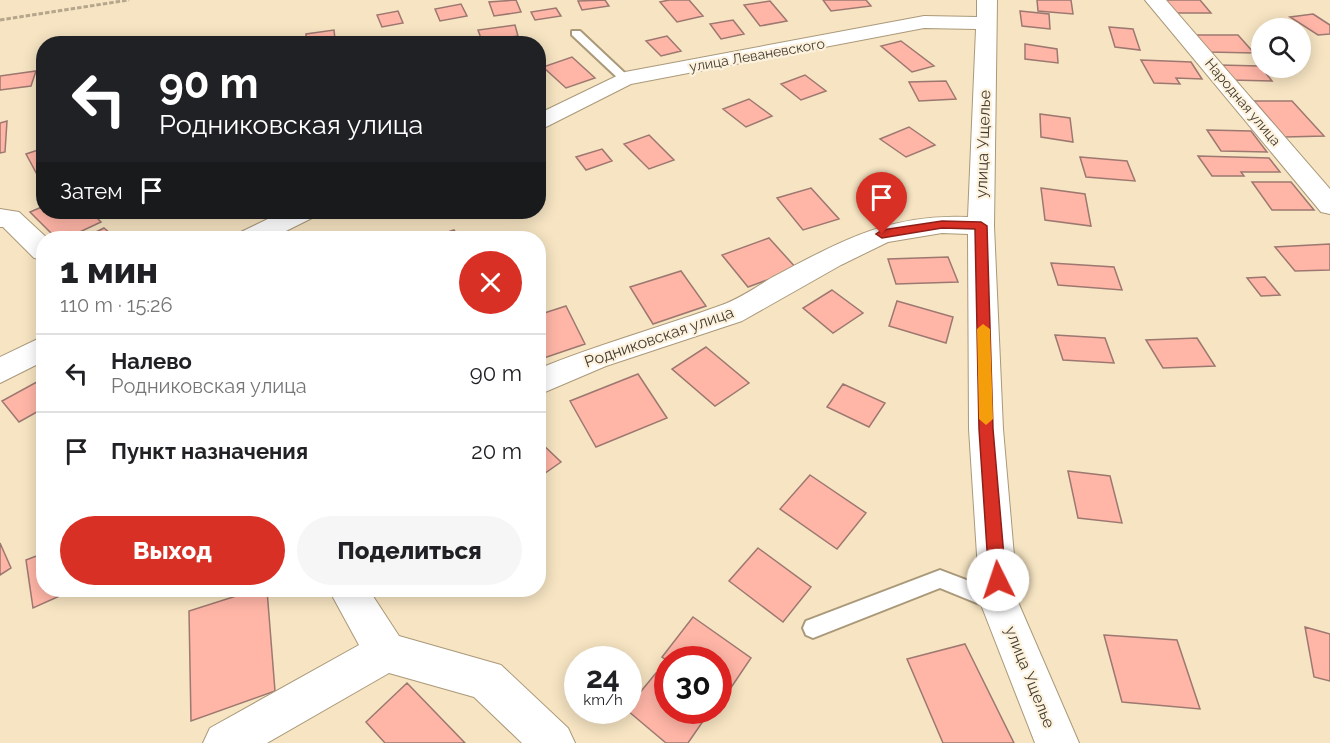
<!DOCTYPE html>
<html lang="ru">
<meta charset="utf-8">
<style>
:root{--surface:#fff;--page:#f6f6f6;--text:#202124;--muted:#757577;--line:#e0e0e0;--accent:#d93025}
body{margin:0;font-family:Raleway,sans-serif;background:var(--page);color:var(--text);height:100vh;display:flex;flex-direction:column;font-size:22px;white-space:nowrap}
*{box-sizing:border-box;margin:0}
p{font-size:20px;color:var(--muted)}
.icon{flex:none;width:33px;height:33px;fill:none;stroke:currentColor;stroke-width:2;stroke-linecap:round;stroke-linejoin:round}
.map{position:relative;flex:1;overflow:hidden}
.drawer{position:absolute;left:36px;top:231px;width:510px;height:366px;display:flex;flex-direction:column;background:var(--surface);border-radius:24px;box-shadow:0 3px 15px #0003}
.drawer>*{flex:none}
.top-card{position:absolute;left:36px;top:36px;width:510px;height:183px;border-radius:24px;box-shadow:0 3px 15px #0003;background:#202124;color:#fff;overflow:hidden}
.tools{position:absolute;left:1251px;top:18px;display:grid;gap:12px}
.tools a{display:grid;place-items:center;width:60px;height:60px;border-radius:50%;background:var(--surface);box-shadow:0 3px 15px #0003;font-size:30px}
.speed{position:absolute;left:564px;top:646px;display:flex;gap:12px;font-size:30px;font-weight:700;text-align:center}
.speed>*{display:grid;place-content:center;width:78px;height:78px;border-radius:50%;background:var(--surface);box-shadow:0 3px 15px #0003;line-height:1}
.speed small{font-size:15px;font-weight:400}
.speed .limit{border:9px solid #d22;background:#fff;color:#111}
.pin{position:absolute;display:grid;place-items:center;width:51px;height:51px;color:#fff;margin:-62px -26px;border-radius:50% 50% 50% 0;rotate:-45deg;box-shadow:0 0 6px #0007}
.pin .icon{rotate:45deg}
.me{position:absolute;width:66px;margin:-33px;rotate:356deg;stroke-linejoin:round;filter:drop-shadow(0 0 4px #0008)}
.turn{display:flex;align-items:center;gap:21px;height:126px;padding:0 24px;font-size:27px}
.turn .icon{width:78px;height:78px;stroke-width:2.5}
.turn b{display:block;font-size:42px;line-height:51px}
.then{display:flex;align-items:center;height:57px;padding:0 24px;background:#0003;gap:12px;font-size:22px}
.round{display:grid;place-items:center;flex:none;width:63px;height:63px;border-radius:32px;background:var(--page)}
.overview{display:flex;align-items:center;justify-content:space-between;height:102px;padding:0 24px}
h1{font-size:36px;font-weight:800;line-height:45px}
.primary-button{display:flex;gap:12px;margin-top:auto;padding:12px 24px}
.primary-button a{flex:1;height:69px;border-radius:36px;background:var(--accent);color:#fff;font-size:24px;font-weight:800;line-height:69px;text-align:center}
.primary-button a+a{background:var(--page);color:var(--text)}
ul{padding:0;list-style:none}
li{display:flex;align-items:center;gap:18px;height:78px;padding:0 24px;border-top:2px solid var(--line)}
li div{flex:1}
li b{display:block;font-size:22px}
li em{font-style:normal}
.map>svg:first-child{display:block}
</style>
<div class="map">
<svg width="1330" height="743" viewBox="0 0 1330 743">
<rect width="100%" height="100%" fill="#f6e4c2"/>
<path fill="#ffb6a7" stroke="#9d7870" stroke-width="1.5" d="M516,0L521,12L494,16L489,2Z
M605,0L609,6L582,10L578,1Z
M669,0H689L703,16L677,22L660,2Z
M823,0H866L871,6L831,11Z
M1037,0H1071L1073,14L1038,11Z
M1163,0H1200L1211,13H1173Z
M770,1L787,21L760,26L744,5Z
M461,4L467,16L440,21L435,9Z
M556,8L561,16L535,20L531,12Z
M398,11L403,23L382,27L377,15Z
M1020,11L1049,14L1050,29L1022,26Z
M1313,14L1330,25V34L1318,35L1290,17Z
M733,20L744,34L721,39L710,24Z
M515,25L518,36L482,41L478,30Z
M1109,27L1133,29L1140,50L1115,47Z
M334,30L335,39L306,43V34Z
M1194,35H1238L1254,53L1208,52Z
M667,36L681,51L661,56L646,41Z
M901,41L934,66L912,72L881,46Z
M1025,44L1057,49L1058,63L1025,59Z
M572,57L595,78L566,88L543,67Z
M1141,60L1191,62L1202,79L1176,78L1180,84L1154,83Z
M1219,65L1260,66L1272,81L1230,80Z
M36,71L31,86L0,90V76Z
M805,75L826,91L801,100L781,84Z
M946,81L956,99L919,101L909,82Z
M749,99L772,116L746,127L723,109Z
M1254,101H1292L1324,136L1285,137Z
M1040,114L1070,118L1073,142L1041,137Z
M7,121L5,152L0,153V123Z
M909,127L935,145L906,157L880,139Z
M1207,130L1251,131L1267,152L1221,151Z
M649,135L674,160L649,169L624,144Z
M44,148V178L40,180L26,154Z
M602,149L612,161L586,170L576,157Z
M1198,156L1269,158L1280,172H1241L1244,176H1212Z
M1080,157L1127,161L1135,181L1086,177Z
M1252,182H1291L1314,210H1272Z
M811,188L839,219L803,230L777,198Z
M1041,188L1085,194L1091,226L1045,220Z
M44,206V212H91L101,222L67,238H56L30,212Z
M104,228L116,238H84Z
M454,230L459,238H430Z
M769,238L797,269L748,287L722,255Z
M1330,244V270L1295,271L1275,247Z
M948,257L958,282L896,284L888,259Z
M1051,263L1114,267L1122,290L1058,285Z
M681,271L706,306L653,324L630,287Z
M1265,277L1280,295L1261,296L1247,278Z
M832,290L863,313L833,333L803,308Z
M897,301L953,317L946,343L889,326Z
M566,306L585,344L541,359L538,315Z
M1055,335L1105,338L1114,363L1063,360Z
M1197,338L1215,366L1163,368L1146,340Z
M706,347L749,383L715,406L672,369Z
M638,374L667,418L596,447L570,401Z
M44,378V408L19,422L2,401Z
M843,384L885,403L869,427L827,407Z
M538,440L561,462L538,478Z
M1068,471L1110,476L1122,523L1078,518Z
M810,475L866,513L837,549L780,509Z
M0,543L11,568L0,575Z
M758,548L811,587L783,622L729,581Z
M44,553V590H73L33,608L26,560Z
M255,590H267L275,691L191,721L189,611Z
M693,617L751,658L722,701L718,699V660L668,661L662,657Z
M1305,627L1330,634V681L1314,677Z
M1104,635L1177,640L1200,709L1122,702Z
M965,644L1014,743H943L907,659Z
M656,673L668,682V711H704L708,714L688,743H666L628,711V707Z
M407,683L465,743H385L366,722Z"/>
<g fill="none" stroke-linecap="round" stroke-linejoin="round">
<defs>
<path id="service" d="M572,31H580L629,77V81H621L572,35Z
M940,570L1006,595L1009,602L1006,609L999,612L940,588L813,638L806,635L803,628L806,621Z"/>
<path id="minor" d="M977,0H997L994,226L1003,429L1018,602L1079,743H1035L980,602L969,429L968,234L942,233L888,242L841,265L742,321L606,366L538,395V369C598,344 659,328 719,306C737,300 755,288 771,278C839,242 889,213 968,217L976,29L924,28L631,84L538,131V114L625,72L924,16L977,17Z
M1145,0H1166L1330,189V214L1321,212Z
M0,209L19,212L47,238H44V260L34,258L3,227H0Z
M282,212H316L312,218L272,238H237L241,232Z
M44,336V361L0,383V357Z
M329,590H369L399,636L501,665L568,728L575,743H522L474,697L389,673L267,743H203L210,728L359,645Z"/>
</defs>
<use href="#service" stroke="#aa9979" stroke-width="4"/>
<use href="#minor" stroke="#aa9979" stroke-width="2"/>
<path stroke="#b5a68c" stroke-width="3" stroke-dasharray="4.5 2" stroke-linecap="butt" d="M0,20L129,0"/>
<use href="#service" fill="#fff" fill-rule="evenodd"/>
<use href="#minor" fill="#fff" fill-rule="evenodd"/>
</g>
<path fill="#d93025" stroke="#8d1f18" stroke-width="1.5" d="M942,221L981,222L987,226L993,429L1006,580L1003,586L998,588L992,586L989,580L979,429L975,229L942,228L882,238L876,234L882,230Z"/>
<path fill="#f59e0b" d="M983,324L990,329L993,419L986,425L979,419L977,329Z"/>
<g text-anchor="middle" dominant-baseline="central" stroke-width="4.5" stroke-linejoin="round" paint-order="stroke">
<g font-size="14" fill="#433b2e" stroke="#fdf2de">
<text transform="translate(757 55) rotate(-10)">улица Леваневского</text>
<text transform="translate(1243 102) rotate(50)">Народная улица</text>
</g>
<g font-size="16" fill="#433b2e" stroke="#fdf2de">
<text transform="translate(983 144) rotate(-88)">улица Ущелье</text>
<text transform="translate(659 337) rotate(-19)">Родниковская улица</text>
<text transform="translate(1030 677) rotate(68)">улица Ущелье</text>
</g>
</g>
</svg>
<div class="tools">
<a><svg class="icon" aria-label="search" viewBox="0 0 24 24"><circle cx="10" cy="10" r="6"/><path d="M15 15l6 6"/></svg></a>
</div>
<div class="speed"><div>24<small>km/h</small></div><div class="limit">30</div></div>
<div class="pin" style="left:882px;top:234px;background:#d93025"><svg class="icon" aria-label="arrive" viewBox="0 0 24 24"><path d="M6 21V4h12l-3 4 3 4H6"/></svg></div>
<svg class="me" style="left:998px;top:580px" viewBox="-20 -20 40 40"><circle r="19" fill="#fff"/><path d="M0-13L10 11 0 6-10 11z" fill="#d93025"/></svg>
<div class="top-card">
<div class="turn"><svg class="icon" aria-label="left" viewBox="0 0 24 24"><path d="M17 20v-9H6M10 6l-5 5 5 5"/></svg><div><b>90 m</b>Родниковская улица</div></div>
<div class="then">Затем<svg class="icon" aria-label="arrive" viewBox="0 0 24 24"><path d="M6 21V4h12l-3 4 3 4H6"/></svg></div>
</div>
<section class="drawer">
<div class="overview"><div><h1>1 мин</h1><p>110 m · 15:26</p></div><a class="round" style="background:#d93025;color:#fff"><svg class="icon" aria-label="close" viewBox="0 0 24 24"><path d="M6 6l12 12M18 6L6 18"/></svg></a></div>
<ul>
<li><svg class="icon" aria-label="left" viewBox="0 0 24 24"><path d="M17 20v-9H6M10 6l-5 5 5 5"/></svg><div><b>Налево</b><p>Родниковская улица</p></div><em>90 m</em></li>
<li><svg class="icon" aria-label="arrive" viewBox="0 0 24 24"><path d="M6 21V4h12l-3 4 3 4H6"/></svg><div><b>Пункт назначения</b></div><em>20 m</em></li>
</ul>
<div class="primary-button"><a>Выход</a><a>Поделиться</a></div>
</section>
</div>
